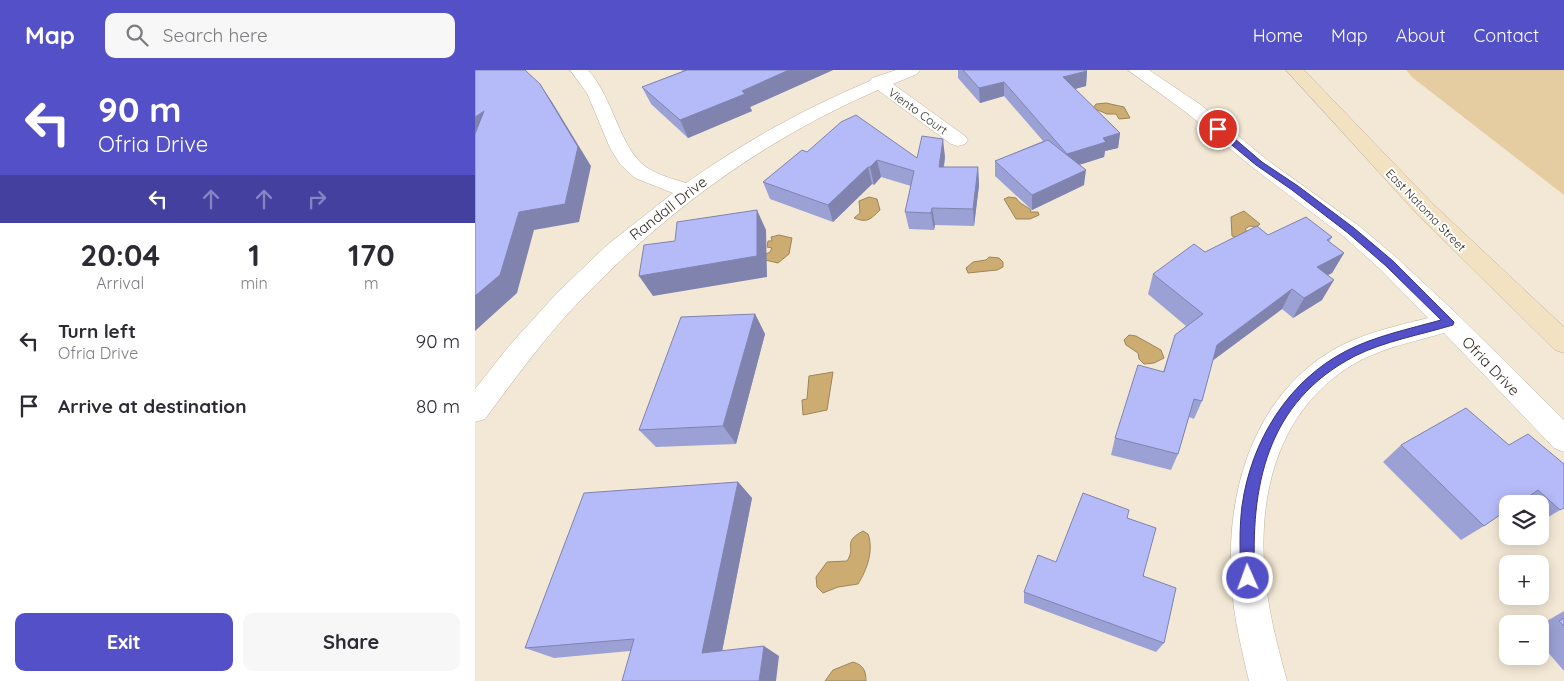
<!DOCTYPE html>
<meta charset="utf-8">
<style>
:root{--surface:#fff;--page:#f7f7f7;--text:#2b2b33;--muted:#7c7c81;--accent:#5450c7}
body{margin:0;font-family:Quicksand,sans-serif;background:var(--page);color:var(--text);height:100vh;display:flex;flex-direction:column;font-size:19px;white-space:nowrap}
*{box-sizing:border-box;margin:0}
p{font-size:16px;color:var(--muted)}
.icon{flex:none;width:28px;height:28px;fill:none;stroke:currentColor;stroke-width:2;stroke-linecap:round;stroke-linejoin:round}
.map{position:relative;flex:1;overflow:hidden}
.side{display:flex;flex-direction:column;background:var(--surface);width:475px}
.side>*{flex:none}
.guide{background:#5450c7;color:#fff;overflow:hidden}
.fabs{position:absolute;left:1024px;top:425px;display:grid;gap:10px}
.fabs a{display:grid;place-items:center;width:50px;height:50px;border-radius:10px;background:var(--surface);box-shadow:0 2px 12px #0003;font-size:25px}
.pin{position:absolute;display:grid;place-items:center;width:42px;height:42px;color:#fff;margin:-21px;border:2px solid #fff;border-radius:50%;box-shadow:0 1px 5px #0007}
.me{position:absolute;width:55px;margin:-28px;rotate:358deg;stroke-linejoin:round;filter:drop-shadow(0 0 4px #0008)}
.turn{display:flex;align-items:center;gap:18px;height:105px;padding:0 15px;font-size:22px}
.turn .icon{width:65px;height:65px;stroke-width:2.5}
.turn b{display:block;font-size:35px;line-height:42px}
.lanes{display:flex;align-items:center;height:48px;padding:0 15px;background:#0003;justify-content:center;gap:25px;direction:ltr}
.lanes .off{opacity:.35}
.eta{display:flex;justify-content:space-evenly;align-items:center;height:85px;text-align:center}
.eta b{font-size:30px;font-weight:700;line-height:35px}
.button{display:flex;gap:10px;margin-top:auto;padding:10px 15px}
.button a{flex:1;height:58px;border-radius:10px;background:var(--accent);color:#fff;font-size:20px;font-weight:700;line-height:58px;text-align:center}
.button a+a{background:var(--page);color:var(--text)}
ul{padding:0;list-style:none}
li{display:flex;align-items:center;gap:15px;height:65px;padding:0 15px}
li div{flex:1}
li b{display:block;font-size:19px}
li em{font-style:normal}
header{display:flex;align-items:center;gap:30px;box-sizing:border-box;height:70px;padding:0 25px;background:var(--accent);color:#fff}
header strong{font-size:24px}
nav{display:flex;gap:28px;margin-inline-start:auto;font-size:18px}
.search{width:350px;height:45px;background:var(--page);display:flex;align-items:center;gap:12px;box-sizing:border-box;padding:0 18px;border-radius:10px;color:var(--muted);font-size:19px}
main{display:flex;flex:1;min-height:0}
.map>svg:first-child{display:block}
</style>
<header>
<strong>Map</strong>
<div class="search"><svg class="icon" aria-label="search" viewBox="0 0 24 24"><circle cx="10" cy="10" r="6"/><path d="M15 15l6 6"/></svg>Search here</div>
<nav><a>Home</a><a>Map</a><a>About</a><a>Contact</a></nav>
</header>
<main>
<section class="side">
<div class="guide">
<div class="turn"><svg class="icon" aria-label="left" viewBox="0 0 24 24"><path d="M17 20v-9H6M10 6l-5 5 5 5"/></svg><div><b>90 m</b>Ofria Drive</div></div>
<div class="lanes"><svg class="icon" aria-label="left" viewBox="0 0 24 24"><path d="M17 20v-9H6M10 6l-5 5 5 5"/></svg><svg class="icon off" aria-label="ahead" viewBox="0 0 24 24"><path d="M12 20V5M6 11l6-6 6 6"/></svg><svg class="icon off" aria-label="ahead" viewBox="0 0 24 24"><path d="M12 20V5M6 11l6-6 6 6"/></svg><svg class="icon off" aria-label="right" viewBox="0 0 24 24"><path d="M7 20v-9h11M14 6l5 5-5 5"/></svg></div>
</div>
<div class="eta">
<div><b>20:04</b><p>Arrival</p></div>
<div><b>1</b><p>min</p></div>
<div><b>170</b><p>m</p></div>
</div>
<ul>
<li><svg class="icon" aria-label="left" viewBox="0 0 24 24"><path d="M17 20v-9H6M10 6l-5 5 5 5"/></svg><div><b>Turn left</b><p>Ofria Drive</p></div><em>90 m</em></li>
<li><svg class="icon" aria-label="arrive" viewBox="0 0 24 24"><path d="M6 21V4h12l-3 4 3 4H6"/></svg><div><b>Arrive at destination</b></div><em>80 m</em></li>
</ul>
<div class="button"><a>Exit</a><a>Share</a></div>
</section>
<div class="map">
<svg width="1089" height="611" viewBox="0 0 1089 611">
<rect width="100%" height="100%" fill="#f3e8d5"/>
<path fill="#e5cda1" d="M931,0H1089V125L938,8Z"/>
<path fill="#ccac71" stroke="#9d855a" d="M631,33L649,37L655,48L644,49L641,44H632L618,38L621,34Z
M394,127L402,129L405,140C395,150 392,153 379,148L385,143L384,131Z
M534,127L541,128C547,136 549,134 556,140L555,142H563L564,145L555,149H541L529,129Z
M769,141L785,154L781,157L775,156L770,159L774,164L767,168L757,166L756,147Z
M304,165L317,168L314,184L303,193L290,190L291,184L295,182L297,178L292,177L293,171H297L296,167Z
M514,187L524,188L528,192V197L522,200L493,203L491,198L498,192L511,190Z
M654,265L661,266L686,280L689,288L679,293L669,294L664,289L663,283L651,275L649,270Z
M358,302L352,340L328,345L327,330L332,329L334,306Z
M388,461L393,464C399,480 392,500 383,514L363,517L348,523L342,517L341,507L352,492L372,491C382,476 366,473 388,461Z
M378,592C388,595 391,600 391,611H350L358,600Z"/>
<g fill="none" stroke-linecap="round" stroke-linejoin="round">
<defs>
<path id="minor" d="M95,0H113C138,27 145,79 171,97C183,105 198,109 211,113C269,72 330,38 395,11L397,8L421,0H445L442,4L418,14L490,66L493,70L490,74L483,76L476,74L403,20C287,70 186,145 100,236C67,271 39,310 10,349L0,352V319L34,276L81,224L131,176L198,123L160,108L145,94L135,78L112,23Z
M653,0H674L726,35L791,89L884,156L922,188L983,245L1089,350V382L1079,378L969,263C941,271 912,277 886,290C800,336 779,432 792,522C796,552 804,582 812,611H774C767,580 759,550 757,518C749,424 778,321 867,275C894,262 925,255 953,248L906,200L868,166L777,97L712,43Z"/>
<path id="secondary" d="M811,0H829L959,135L1089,257V283L1080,280L943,145Z"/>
</defs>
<use href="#minor" stroke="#bdb2a0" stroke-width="1"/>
<use href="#secondary" stroke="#bdb2a0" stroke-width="1"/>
<use href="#minor" fill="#fff" fill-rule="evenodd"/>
<use href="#secondary" fill="#f2e2c1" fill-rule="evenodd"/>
</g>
<path fill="#9ca1d5" d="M206,0H358L275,37L277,41L213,68L176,34L167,17L208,1Z
M483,0H611L612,1L611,16L600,19L645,63L643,78L630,81L629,87L604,95L609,115L557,140L520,106V91L568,71L529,26L505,33L483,8Z
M332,82L442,88L470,87L469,97H503L504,115L499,156L460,155L459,160L434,159L430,142L436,116L406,107L399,115L397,114L358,152L295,129L288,112Z
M793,165L857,167L854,172L869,183L857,203L853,205L847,230L818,248L807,239L737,291L727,331L719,349L714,347L703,384L696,400L636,385L640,368L688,302L700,265L711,256L673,224L678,204L730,182Z
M280,244L290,264L261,374L181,377L164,360Z
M926,375H1034L1085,440L1065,452V434H1032L1009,456L986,470L908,392Z
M263,412L277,428L247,581L304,586L155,581L79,588L50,578Z
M652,448L689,573L681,582L549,533V522L581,492Z
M1089,541V601L1065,573V555Z"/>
<path fill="#7f83ae" d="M314,0H358L275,37L277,41L213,68L205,50L267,21Z
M612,1L611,16L588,22V7Z
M529,12V26L505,33L504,18Z
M65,14L77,32L116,96L104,152L59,160L42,223L0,261V226L44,142Z
M9,41L0,75V47Z
M645,63L643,78L630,81L629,87L591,99L592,84L628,68Z
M468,69L470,87L466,114L464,97Z
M402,90L406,107L399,115L395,97Z
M393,97L397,114L358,152L353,135Z
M503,97L504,115L499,156L498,139Z
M611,100L609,115L557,140V125Z
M457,138L460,155L459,160L456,143Z
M282,140L291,160L292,207L178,226L164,206Z
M869,183L857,203L831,217L842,197Z
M859,210L847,230L818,248L829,228Z
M817,219L807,239L733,294L742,275Z
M280,244L290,264L261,374L248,356Z
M263,412L277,428L245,592L227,583Z
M289,576L304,586L301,611H284Z"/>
<path fill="#b5bbf8" stroke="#7f83ae" d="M0,0H50L65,14L103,77L90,134L44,142L25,205L0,226V64L9,41L0,47Z
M212,0H314L267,21L270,24L205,50L167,17Z
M488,0H611L612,1L588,7L645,63L628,68L631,72L592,84L529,12L504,18Z
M381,45L442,88L447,66L468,69L464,97H503L498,139L457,138L456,143L430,142L439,101L402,90L395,97H393L353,135L288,112L327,80L332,82L366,52Z
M573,70L611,100L557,125L520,91Z
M282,140V186L164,206L169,175L200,171L202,152Z
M831,147L857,167L852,170L869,183L842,197L859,210L829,228L817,219L742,275L727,331L719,329L703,384L640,368L663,295L689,302L700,265L728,244L678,204L719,174L730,182L782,156L793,165Z
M280,244L248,356L164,360L206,247Z
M991,338L1034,375L1053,364L1089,394V438L1085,440L1063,420L1043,434H1032V440L1009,456L926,375Z
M263,412L227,583L289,576L284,611H147L159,569L50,578L109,423Z
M608,423L654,440L652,448L681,458L668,506L701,518L689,573L549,522L563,485L581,492Z
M1089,548V556L1084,551Z"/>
<path fill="#5450c7" stroke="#373481" d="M740,57H746L787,92L823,116L879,158L918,191L979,252L978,255C945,265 910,271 880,286C791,332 775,417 780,508L778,513L773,515L768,513L766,508C765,484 764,460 767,436C776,371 813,311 871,281C900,266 934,259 966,250L911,196L873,163L817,120L781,95L740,61Z"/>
<g text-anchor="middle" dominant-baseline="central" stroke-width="4" stroke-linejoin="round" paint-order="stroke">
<g font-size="12" fill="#2f2a23" stroke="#fff">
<text transform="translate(443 41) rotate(36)">Viento Court</text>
<text transform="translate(951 140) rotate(46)">East Natoma Street</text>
</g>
<g font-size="15" fill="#2f2a23" stroke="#fff">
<text transform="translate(193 138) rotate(-38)">Randall Drive</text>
<text transform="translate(1016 296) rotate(46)">Ofria Drive</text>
</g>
</g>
</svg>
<div class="fabs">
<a><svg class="icon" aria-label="layers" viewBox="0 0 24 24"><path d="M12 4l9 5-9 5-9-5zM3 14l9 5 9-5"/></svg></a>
<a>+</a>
<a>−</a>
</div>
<div class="pin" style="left:743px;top:59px;background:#d93025"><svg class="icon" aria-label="arrive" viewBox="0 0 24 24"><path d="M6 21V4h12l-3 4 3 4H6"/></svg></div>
<svg class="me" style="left:773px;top:508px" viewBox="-20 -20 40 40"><circle r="17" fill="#5450c7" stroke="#fff" stroke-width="3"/><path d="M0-11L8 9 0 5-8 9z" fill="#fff"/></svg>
</div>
</main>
